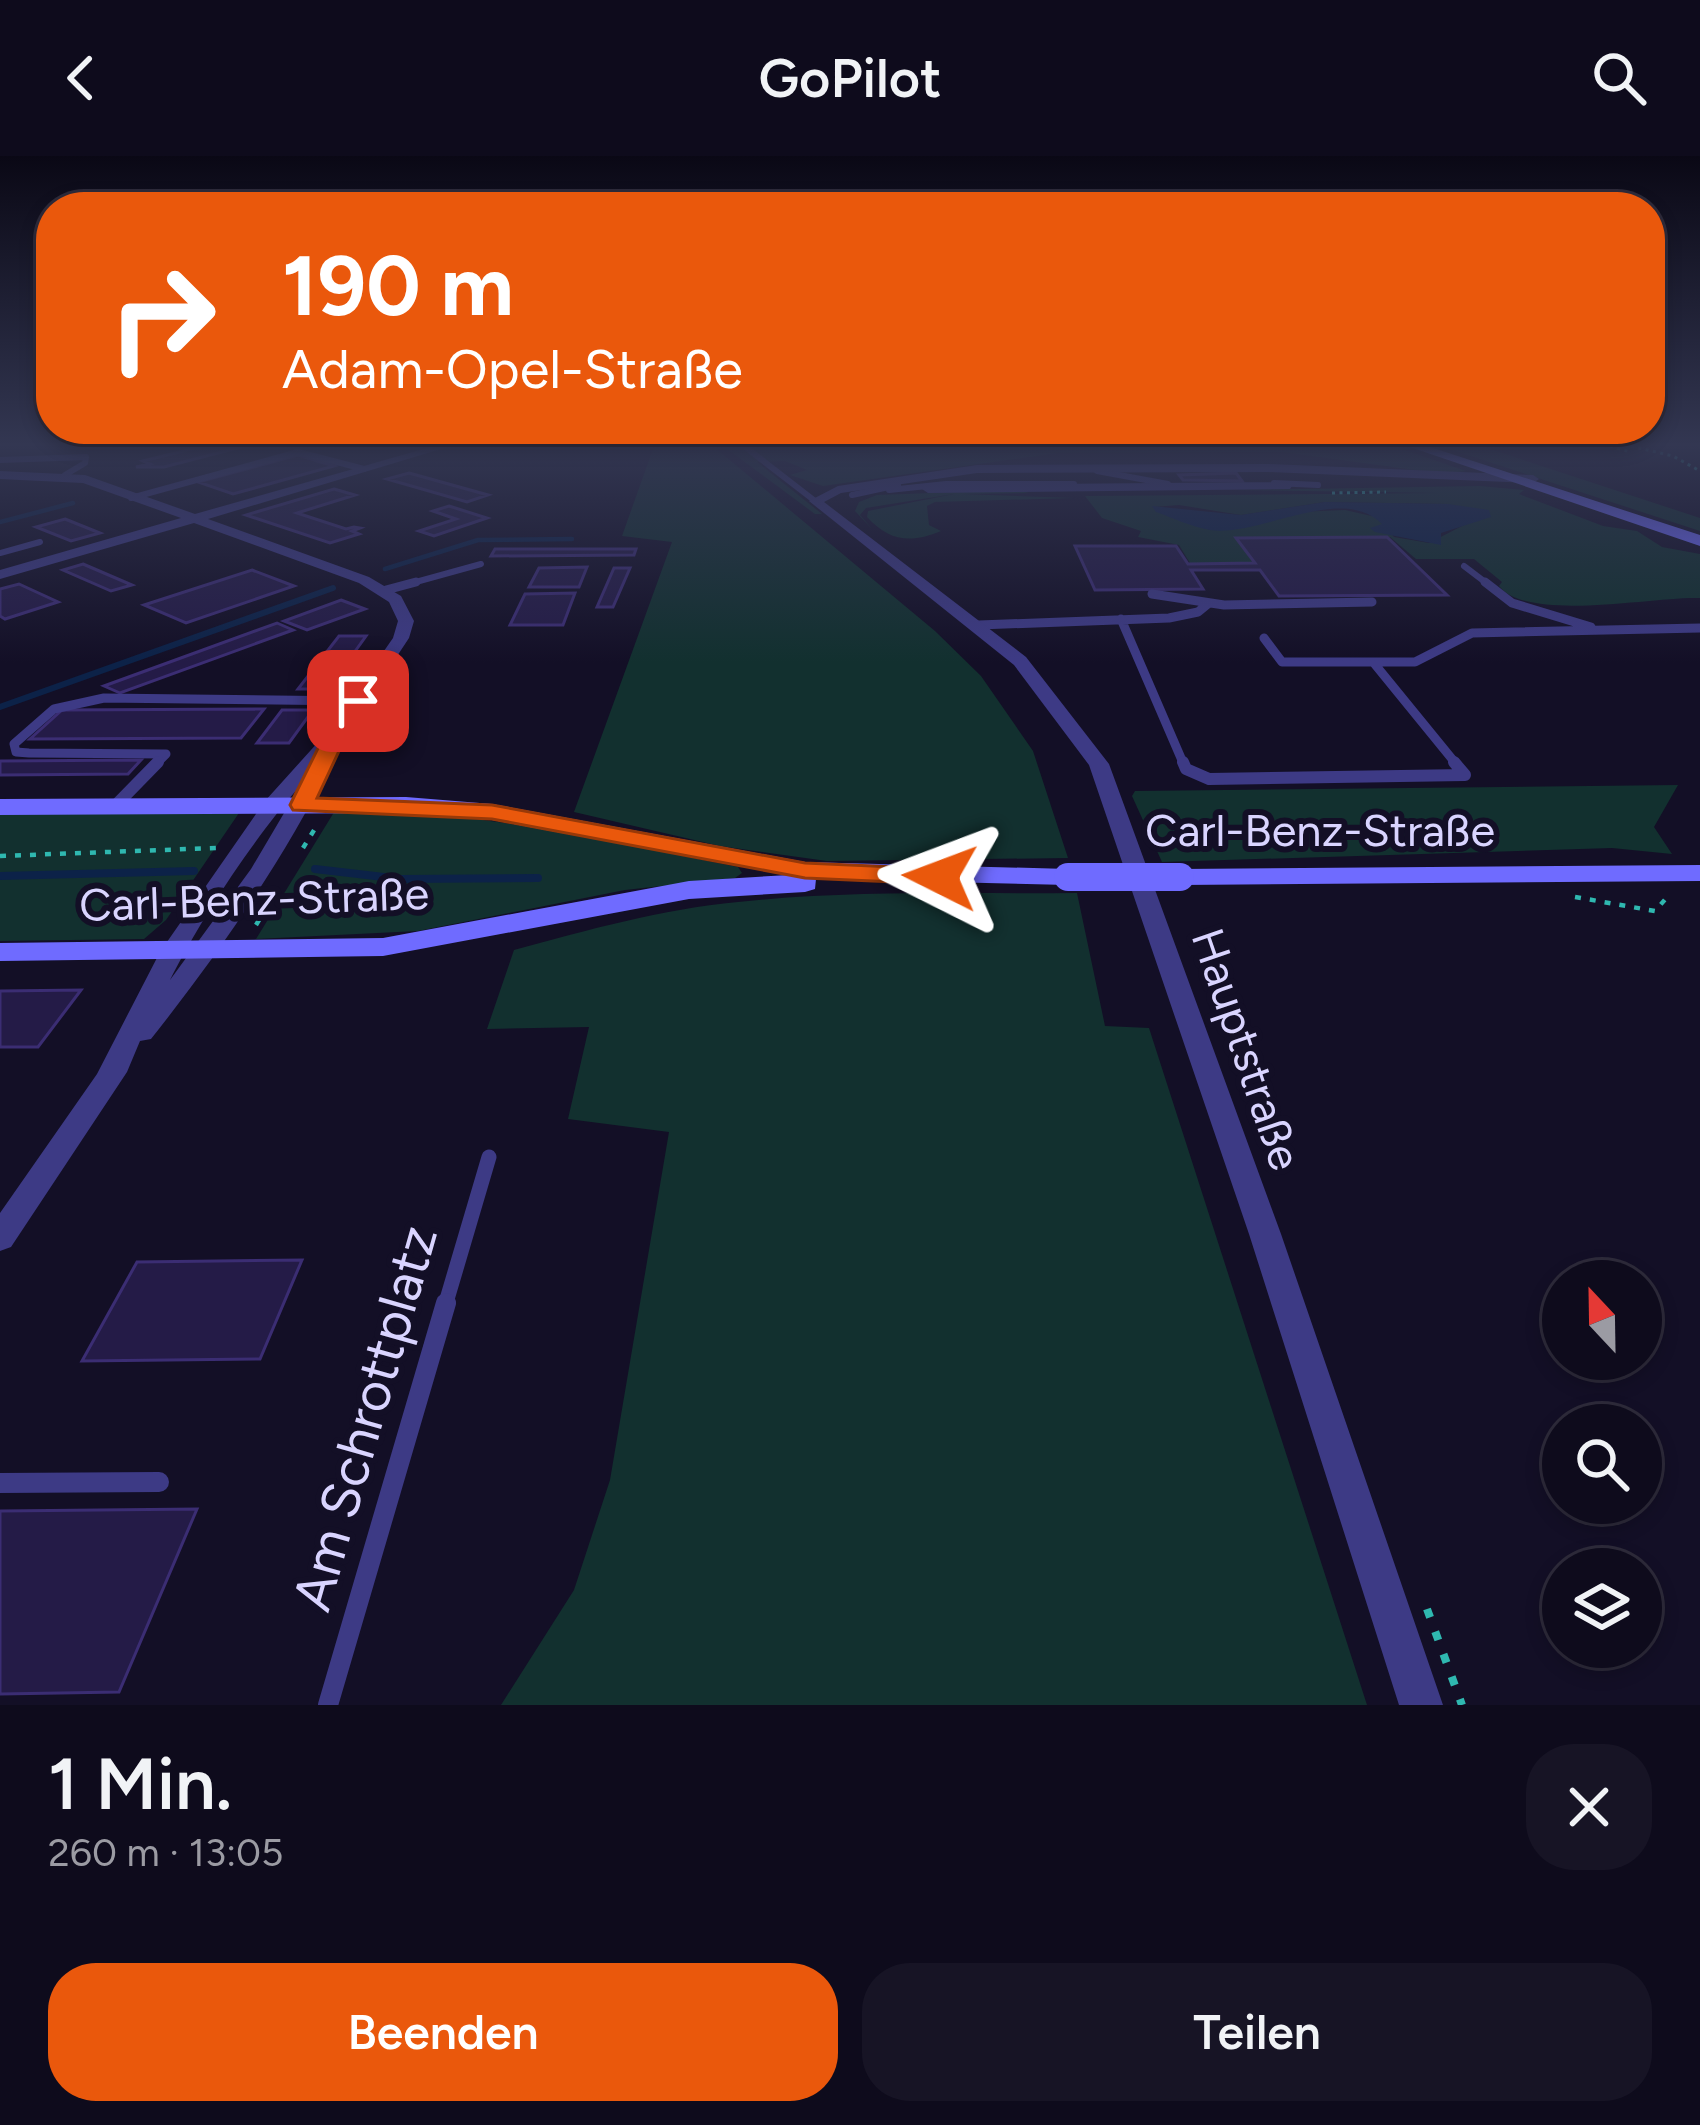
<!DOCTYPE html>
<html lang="de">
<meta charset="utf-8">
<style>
:root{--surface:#0e0b1c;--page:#171425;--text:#f1f3f6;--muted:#9b9ba3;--line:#2e2b3b;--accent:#ea580c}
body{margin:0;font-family:Figtree,sans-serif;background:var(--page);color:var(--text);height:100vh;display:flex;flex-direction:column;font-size:45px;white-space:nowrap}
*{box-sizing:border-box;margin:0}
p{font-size:39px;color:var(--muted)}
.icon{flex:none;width:66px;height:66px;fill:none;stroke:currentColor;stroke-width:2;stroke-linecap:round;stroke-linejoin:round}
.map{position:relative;height:1549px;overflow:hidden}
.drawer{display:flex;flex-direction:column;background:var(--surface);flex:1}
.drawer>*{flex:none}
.hud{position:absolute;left:36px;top:36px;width:1629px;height:252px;border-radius:48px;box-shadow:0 6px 18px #0003,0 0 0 3px var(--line);background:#ea580c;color:#fff;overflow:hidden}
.needle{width:78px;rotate:338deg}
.fabs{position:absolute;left:1542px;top:1104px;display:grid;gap:24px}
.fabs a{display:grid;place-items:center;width:120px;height:120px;border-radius:50%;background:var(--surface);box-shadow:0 6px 18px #0003,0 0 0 3px var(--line);font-size:60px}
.pin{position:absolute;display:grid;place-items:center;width:102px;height:102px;color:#fff;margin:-51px;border-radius:24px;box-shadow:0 6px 18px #0006}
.me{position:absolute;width:132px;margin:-66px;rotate:273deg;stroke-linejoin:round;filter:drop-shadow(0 0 9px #0008)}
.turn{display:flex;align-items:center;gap:42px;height:252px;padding:0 48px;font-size:54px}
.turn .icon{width:156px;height:156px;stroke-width:2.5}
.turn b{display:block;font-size:84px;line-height:102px}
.round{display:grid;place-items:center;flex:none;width:126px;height:126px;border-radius:48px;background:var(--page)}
.head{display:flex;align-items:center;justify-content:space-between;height:204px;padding:0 48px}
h1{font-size:72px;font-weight:600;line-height:90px}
.cta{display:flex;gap:24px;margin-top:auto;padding:24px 48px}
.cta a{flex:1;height:138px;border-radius:48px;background:var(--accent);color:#fff;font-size:48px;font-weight:600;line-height:138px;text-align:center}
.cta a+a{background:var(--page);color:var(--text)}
header{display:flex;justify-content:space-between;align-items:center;height:156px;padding:0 48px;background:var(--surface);font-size:54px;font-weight:600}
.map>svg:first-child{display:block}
</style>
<header><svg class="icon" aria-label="back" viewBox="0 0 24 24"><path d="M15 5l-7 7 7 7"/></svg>GoPilot<svg class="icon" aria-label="search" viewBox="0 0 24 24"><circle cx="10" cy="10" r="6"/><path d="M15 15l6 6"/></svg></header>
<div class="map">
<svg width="1700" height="1549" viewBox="0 0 1700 1549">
<rect width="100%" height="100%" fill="#130f26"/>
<path fill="#12302f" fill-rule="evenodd" d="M654,290H713L935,475L981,520L1033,595L1068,702L827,705L720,690L574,656L672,386L622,380Z
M723,290H1393L1466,315L1444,318L1282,296L1058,297L823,330L790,319L807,314L785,305L757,306L822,358H815Z
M1440,290H1481L1700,362V375Z
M1480,330L1524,334L1519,338L1603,370L1637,375L1662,391L1700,398V442C1654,440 1528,467 1499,430L1502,426L1474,403H1416L1390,381H1236L1253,407H1190L1179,389L1138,381L1141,375L1102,362L1085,340L1437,337L1232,334ZM1325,346L1448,348L1464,369L1429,387L1394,381L1376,361L1345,354L1296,356L1210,374L1153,351L1179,349L1241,359Z
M1011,334L1030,337L962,338L1074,342L935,346L927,350L929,369L941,375C910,388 889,385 867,361L868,355L954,338L866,352L860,359L873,374L855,355L859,346L877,339Z
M1678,629L1654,671L1672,698L1612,692L1162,706L1132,640L1135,635Z
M336,653C474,654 604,684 738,711L742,717L735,722L625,734L418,775L256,783Z
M241,654L166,764L144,783L0,785V656Z
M1077,737L1105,870L1149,872L1367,1549H501L574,1434L610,1324L669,976L568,963L589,871L487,873L514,794C588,774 662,753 738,746C851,734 964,738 1077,737Z"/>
<path fill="#0c2248" d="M1325,346L1448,348L1489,354L1491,361L1441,377V389L1375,376L1370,372L1382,368C1341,327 1261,381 1210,374C1192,371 1173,362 1156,356L1152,350L1241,359Z"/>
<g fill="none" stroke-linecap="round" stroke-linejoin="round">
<path stroke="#0c2248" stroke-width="4.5" d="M0,366L73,347
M385,413L478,384L572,383"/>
<path stroke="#0c2248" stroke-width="6" d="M0,551L333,432"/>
<path stroke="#0c2248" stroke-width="8" d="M315,713L401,723L538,722
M0,720L194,715"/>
</g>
<path fill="#241b47" stroke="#3b2d73" stroke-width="3" d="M204,290H245L164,311H136L150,308L143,305Z
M298,299L334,310L233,338L198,326Z
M409,317L488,339L467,346L387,323Z
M1236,317L1242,325L1183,324L1179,319Z
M334,333L355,339L297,357L346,373L354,371L360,372L352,375L359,378L330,387L246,359Z
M449,350L487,362L434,380L419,375L456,363L433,355Z
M65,363L100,377L71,385L36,371Z
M1387,381L1447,439L1279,440L1260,414H1191L1203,433L1095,434L1075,390H1176L1188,408L1255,407L1236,382Z
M495,393H636L634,399L491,400Z
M83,408L132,429L111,435L63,414Z
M587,411L579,431H529L539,412Z
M614,412H630L613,451H597Z
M252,414L294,430L186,467L144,449Z
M19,428L58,446L5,463L0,460V433Z
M575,437L563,469H510L525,438Z
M341,444L365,453L307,474L284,465Z
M277,467L293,474L120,537L104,530Z
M339,480H366L328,533H298Z
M264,553L241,582L30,583L62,554Z
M282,554H313L289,587H257Z
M141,604L128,618L0,619V605Z
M81,834L38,891H0V835Z
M302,1104L260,1203L82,1205L137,1106Z
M197,1353L119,1536L0,1538V1355Z"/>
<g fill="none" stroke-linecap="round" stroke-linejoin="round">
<path stroke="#2fb8b0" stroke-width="3" stroke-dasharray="3 4.5" stroke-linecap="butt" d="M1610,290L1630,296
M1631,290L1673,300L1700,315
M1332,337L1386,336"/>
<path stroke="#2fb8b0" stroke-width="4.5" stroke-dasharray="6 9" stroke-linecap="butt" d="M303,692L316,671
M0,700L216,692
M1575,741L1655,755L1669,739
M256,769L278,733"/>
<path stroke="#2fb8b0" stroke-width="8" stroke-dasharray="9 15" stroke-linecap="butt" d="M1427,1453L1462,1549"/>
<path stroke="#3d3a85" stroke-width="6" d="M744,290L815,345
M0,304L86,301L85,307L65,319
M1097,315L1168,328
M1274,327L1318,329
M889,334L946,328H1074
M852,339L898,329
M131,342L298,296L364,313
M0,397L40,386
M1464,410L1489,429
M405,429L481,408"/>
<path stroke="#3d3a85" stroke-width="9" d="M1485,426L1512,447L1591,471
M386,434L416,426
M1152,438L1224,449L1372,446
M1121,463L1184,609
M979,469L1169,462L1198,456L1209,447
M1264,482L1282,506H1415L1472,477L1700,472
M1373,506L1457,609
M155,609L166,598L29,597L16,596L14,588L54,553L104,542L358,545"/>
<path stroke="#3d3a85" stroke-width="12" d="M1183,606L1186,613L1209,623L1465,619L1454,606
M115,650L158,606"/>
<path stroke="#3d3a85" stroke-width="15" d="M445,1150L489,1001"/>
<path stroke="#3d3a85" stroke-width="20" d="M0,1327L159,1326
M328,1549L446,1147"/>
<path fill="#3d3a85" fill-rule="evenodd" d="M434,290H451L208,363L369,421L401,440L414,465L409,482L343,582L325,602L332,607C282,706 220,796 151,883L140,885L127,916L11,1091L0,1095V1057L97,918L160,796L265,645L329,574L393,482L398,465L389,446L359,427L194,367L0,423V414L181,362L83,327L0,323V315L85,319L195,358ZM300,630L251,713L170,824C201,762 254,682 300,630Z
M1269,308L1533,319L1539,323L1533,327L1269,316L977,317L841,337L824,346L1026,501L1109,608L1281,1078L1443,1549H1399L1249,1078L1089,609L1014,509L809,345L838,330L977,309Z
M1286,326L1292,330L1290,333L928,337L922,333L928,329Z"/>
<path fill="#6f6bff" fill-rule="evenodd" d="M1407,290H1427L1700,379V390Z
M406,641L492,648L805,706L1068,713L1082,721L1068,729L816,723L815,733L805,736L689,743L383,800L0,805V787L383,782L689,725L789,719L492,664L406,657L0,659V643Z
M1700,709V725L1180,729L1166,721L1180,713Z"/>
<path stroke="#6f6bff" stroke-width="28" d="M1068,721H1180"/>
</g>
<linearGradient id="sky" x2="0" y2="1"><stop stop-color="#0a0815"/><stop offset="0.57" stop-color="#333752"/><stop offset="1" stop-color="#333752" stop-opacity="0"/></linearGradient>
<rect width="1700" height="507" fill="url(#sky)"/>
<path fill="#ea580c" stroke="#983908" stroke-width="3" d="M358,539L369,545L347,578L317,642L492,649L805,707L940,713L953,721L940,728L805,722L492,663L293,654L290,649L325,578L351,541Z"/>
<g text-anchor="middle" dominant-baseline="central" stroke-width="12" stroke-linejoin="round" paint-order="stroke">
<g font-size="45" fill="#d9d4ff" stroke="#130f26">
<text x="1320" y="674">Carl-Benz-Straße</text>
<text transform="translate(254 743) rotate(-2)">Carl-Benz-Straße</text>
<text transform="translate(1247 893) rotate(71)">Hauptstraße</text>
</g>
<g font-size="54" fill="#d9d4ff" stroke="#130f26">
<text transform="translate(365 1262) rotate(-74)">Am Schrottplatz</text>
</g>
</g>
</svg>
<div class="fabs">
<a><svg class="needle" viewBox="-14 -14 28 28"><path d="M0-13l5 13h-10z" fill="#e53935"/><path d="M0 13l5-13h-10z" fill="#9b9ba3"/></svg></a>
<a><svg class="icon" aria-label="search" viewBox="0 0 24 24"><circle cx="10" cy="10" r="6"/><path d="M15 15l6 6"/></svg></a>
<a><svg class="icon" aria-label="layers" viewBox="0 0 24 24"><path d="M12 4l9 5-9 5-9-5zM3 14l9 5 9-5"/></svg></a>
</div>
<div class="pin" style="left:358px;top:545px;background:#d93025"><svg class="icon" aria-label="arrive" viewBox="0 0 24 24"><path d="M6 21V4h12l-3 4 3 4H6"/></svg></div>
<svg class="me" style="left:940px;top:721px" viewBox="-20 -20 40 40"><path d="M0-17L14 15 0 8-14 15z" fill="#ea580c" stroke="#fff" stroke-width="4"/></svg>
<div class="hud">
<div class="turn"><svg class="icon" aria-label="right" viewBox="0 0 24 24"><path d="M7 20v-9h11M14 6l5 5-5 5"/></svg><div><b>190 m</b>Adam-Opel-Straße</div></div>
</div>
</div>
<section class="drawer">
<div class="head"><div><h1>1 Min.</h1><p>260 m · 13:05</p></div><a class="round"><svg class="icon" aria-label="close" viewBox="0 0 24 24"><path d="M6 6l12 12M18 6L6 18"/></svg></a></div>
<div class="cta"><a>Beenden</a><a>Teilen</a></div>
</section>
